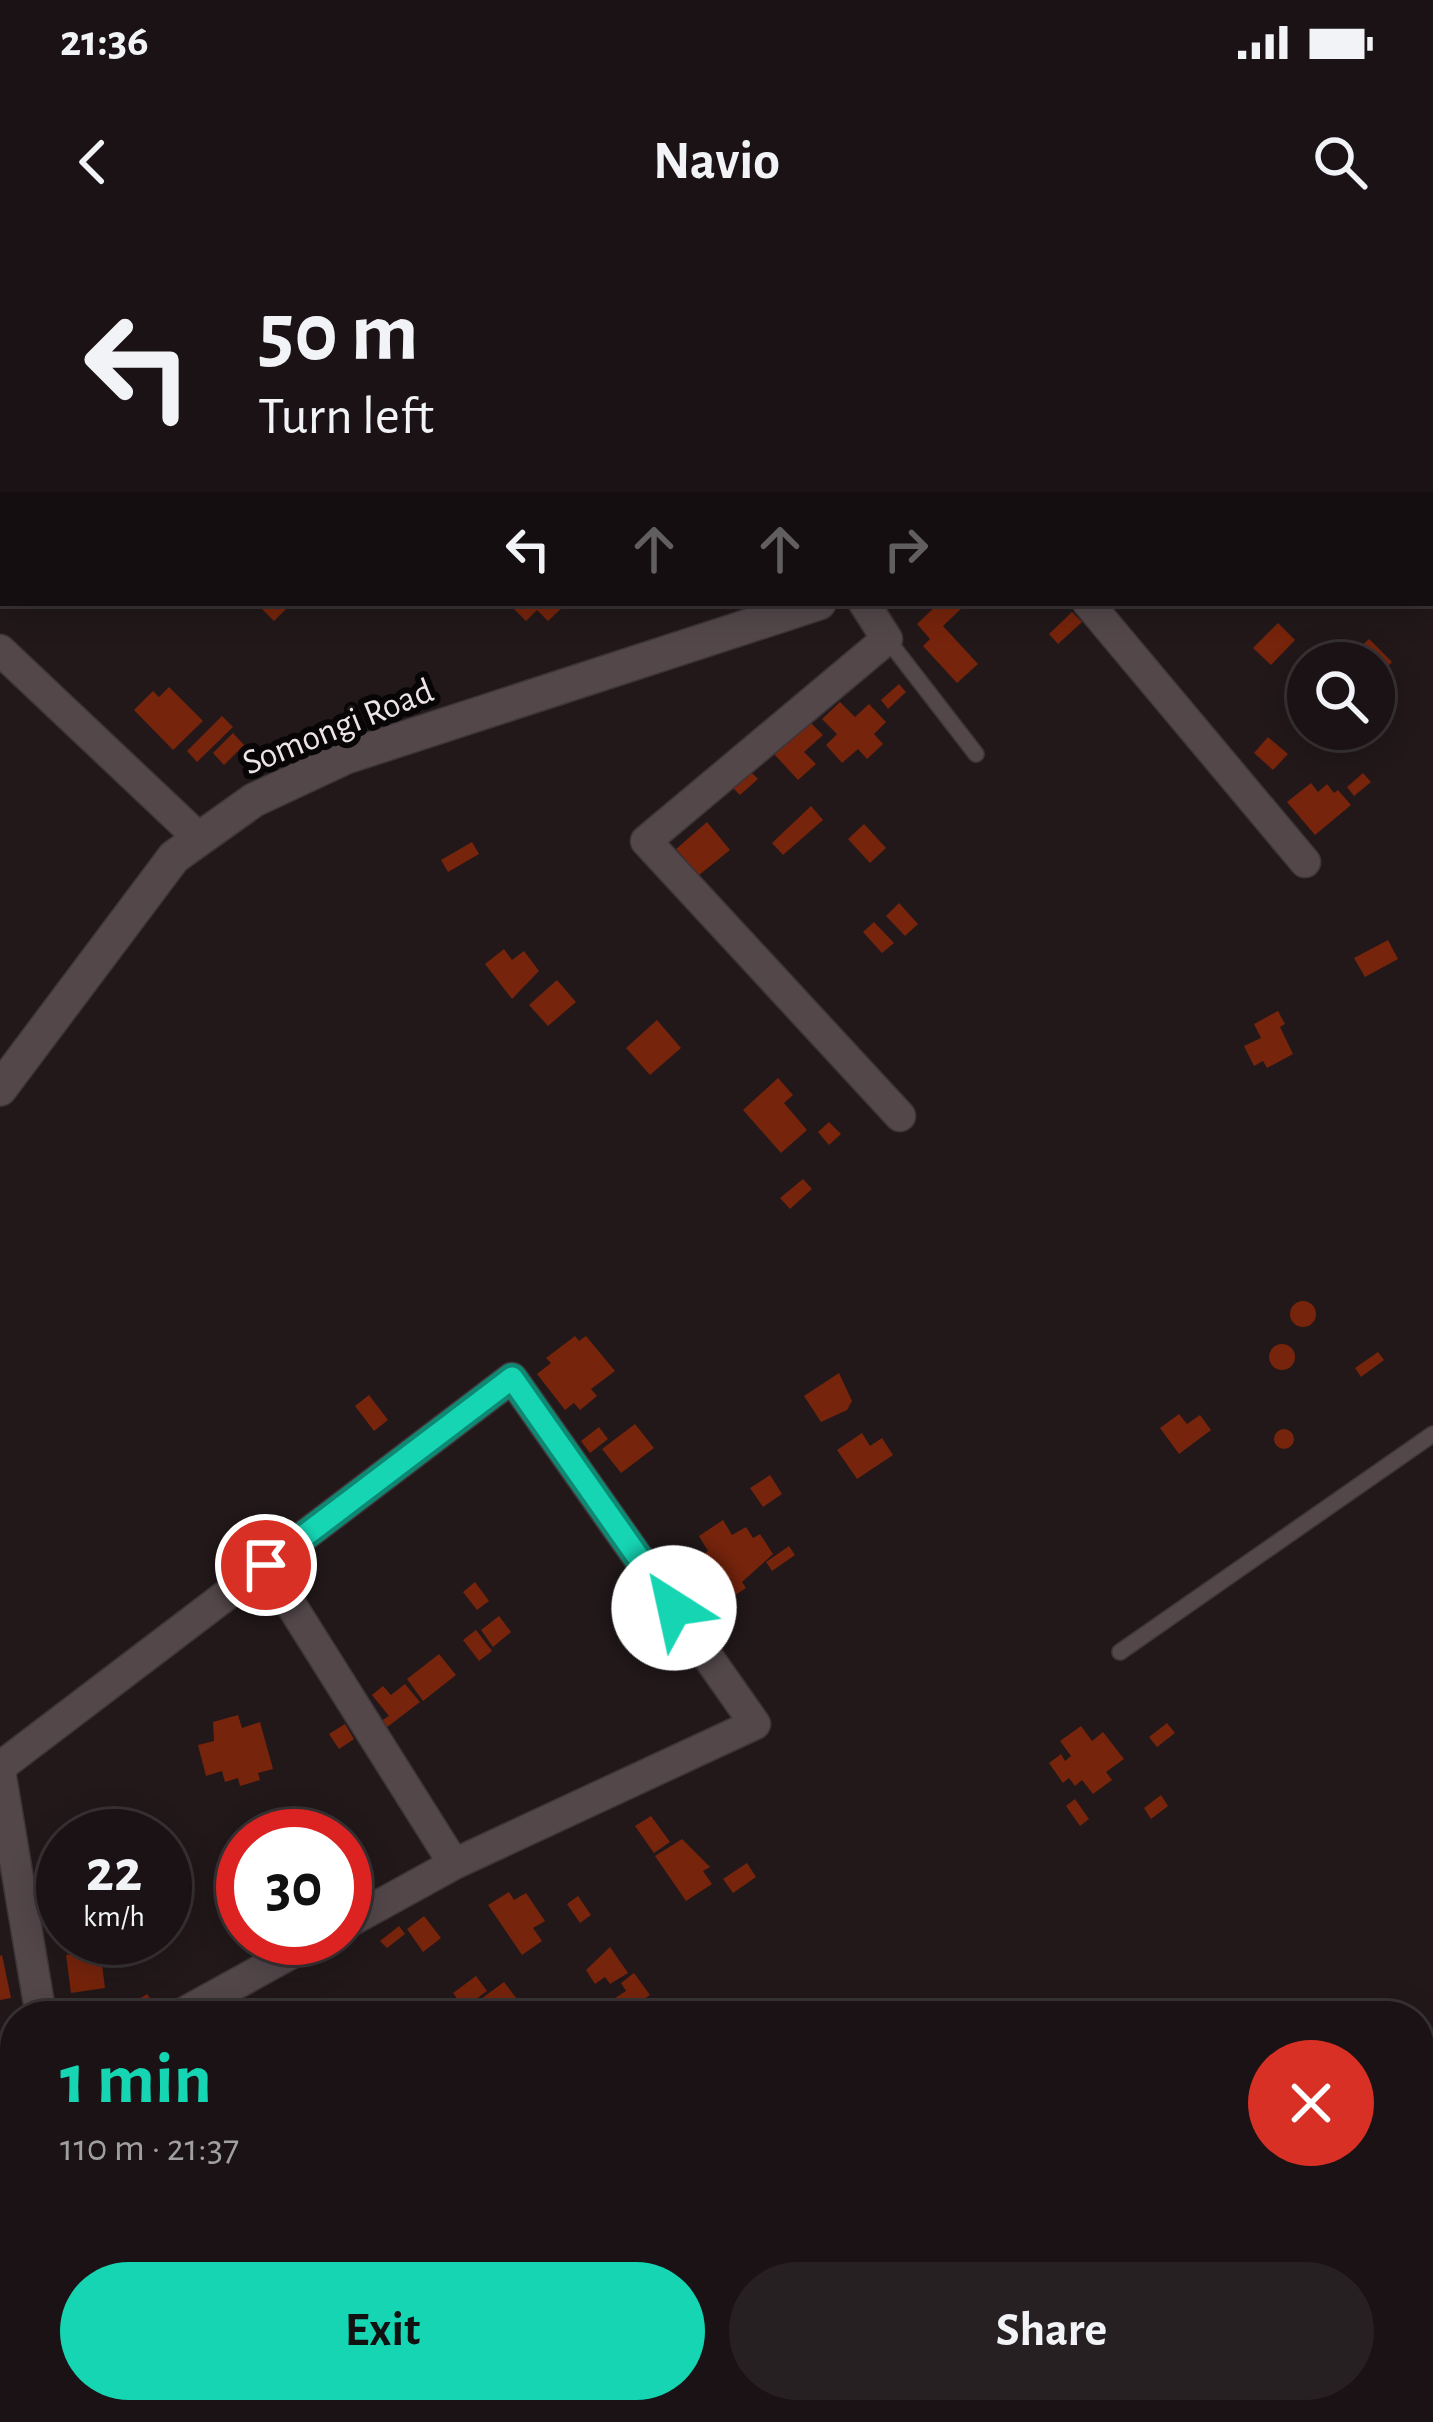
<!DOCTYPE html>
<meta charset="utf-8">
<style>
:root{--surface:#1a1214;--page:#272022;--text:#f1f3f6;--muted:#9f9ea0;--line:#383234;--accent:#16d5b3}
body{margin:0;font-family:"Alegreya Sans",sans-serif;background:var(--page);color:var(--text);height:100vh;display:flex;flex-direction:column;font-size:45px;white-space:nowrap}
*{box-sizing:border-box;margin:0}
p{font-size:39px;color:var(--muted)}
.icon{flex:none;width:66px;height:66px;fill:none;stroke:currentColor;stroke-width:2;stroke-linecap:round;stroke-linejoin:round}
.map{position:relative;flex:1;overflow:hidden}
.drawer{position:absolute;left:0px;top:1761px;width:1434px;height:423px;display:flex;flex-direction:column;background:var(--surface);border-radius:48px 48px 0 0;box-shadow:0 6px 30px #0003,0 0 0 3px var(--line)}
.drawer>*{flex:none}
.hud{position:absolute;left:0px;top:0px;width:1434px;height:366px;box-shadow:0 6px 30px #0003,0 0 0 3px var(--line);background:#1a1214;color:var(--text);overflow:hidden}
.controls{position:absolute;left:1287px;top:402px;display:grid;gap:24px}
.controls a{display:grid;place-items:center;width:108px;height:108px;border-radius:50%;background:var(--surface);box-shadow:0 6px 30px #0003,0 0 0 3px var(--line);font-size:60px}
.speed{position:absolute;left:36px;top:1569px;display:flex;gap:24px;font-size:60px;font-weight:700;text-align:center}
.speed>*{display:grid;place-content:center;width:156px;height:156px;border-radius:50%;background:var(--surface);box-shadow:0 6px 30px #0003,0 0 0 3px var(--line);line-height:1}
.speed small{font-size:30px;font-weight:400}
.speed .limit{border:18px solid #d22;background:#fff;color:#111}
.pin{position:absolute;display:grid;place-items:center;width:102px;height:102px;color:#fff;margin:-51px;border:6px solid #fff;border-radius:50%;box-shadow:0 3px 12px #0007}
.me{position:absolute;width:132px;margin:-66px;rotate:325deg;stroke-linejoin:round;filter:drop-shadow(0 0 9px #0008)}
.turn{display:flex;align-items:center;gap:42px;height:252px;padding:0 60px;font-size:54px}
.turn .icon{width:156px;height:156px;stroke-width:2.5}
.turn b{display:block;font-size:84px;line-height:102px}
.lanes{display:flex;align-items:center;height:114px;padding:0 60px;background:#0003;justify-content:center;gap:60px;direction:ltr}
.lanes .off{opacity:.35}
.round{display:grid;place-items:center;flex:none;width:126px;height:126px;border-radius:63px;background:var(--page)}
.summary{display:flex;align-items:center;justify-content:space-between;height:204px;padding:0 60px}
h1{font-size:72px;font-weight:600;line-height:90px;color:var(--accent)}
.action{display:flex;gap:24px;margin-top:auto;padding:24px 60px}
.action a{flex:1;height:138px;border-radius:72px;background:var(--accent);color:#111;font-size:48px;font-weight:600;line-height:138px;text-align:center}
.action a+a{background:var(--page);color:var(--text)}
.status{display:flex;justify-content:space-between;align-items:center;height:84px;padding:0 60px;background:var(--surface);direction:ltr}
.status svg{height:33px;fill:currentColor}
header{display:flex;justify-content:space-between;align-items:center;height:156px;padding:0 60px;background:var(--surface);font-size:54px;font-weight:600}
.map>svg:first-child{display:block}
</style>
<div class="status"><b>21:36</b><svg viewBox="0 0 49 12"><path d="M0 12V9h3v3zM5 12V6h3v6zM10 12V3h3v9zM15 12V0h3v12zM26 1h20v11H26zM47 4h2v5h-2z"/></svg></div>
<header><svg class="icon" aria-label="back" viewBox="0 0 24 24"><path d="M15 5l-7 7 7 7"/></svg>Navio<svg class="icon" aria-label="search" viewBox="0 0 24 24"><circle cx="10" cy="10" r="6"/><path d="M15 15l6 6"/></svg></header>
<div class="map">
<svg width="1433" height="2182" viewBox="0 0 1433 2182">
<rect width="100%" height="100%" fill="#22181a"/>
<path fill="#76240b" d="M256,363H292L274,381Z
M508,363H567L548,381L537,370L526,381Z
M939,363L962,368L943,386L978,424L957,443L923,406L930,399L917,384Z
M1072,372L1082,382L1058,404L1049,394Z
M1278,383L1295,400L1271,425L1253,408Z
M1369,399L1392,422L1374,441V423H1344Z
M899,444L906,452L888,469L881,460Z
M169,447L203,481L173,510L134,470L153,451L159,457Z
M840,462L855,477L869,464L886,482L874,494L883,504L867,519L858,509L842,523L826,505L837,494L822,479Z
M222,476L233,487L197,522L187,511Z
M809,481L823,495L804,512L816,524L798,540L774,514Z
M233,493L244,505L224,525L213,513Z
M1268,497L1288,514L1273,530L1254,513Z
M749,530L758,539L740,555L731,546Z
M1363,533L1371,542L1354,556L1347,547Z
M1311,543L1318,552L1327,544L1334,553L1338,550L1351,565L1315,595L1287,562Z
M811,566L823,580L783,615L772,603Z
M707,582L730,610L699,635L676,609Z
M864,584L886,608L870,623L848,599Z
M472,602L479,614L448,632L441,620Z
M899,663L918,684L905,696L886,676Z
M874,682L894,703L882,713L863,692Z
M1388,700L1398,719L1365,737L1354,718Z
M504,709L512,720L524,711L539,731L512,759L485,724Z
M557,740L576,762L548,786L529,765Z
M1278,771L1285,784L1280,787L1293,814L1267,828L1263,821L1254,826L1244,806L1261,798L1254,784Z
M657,780L681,808L650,835L626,808Z
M778,838L793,855L784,863L807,890L781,913L743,870Z
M829,882L841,894L829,905L818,892Z
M803,939L812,949L790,969L780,958Z
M1290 1074a13 13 0 1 1 26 0a13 13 0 1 1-26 0Z
M575,1096L579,1101L586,1096L615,1131L591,1149L597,1156L580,1170L574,1163L565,1170L537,1134L551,1123L546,1118Z
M1269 1117a13 13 0 1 1 26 0a13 13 0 1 1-26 0Z
M1378,1112L1384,1120L1361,1137L1355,1128Z
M839,1133L852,1161L847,1170L821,1182L804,1156Z
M369,1155L388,1180L374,1191L355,1166Z
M1179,1174L1187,1184L1200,1175L1211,1190L1179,1214L1160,1188Z
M635,1184L654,1208L621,1233L602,1209Z
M599,1187L608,1199L590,1213L581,1201Z
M1274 1199a10 10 0 1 1 20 0a10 10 0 1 1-20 0Z
M862,1193L870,1206L882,1198L893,1215L857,1239L837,1210Z
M770,1235L782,1254L763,1267L750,1248Z
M723,1280L732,1295L746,1287L753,1298L760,1294L773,1314L742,1342L746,1348L720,1365L715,1358L723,1353L716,1341L709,1346L693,1322L708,1311L699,1296Z
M789,1306L795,1315L772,1331L766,1322Z
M475,1342L489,1361L477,1370L463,1352Z
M499,1376L511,1392L493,1407L481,1390Z
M476,1390L492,1411L479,1421L463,1400Z
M439,1414L456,1435L423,1461L407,1439Z
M405,1444L420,1462L386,1488L381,1481L389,1476L372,1455L383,1446L391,1455Z
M238,1475L242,1488L260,1482L273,1529L258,1533L260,1540L240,1546L238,1538L225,1542L222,1531L206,1536L198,1505L214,1501L213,1482Z
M1167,1483L1175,1493L1157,1507L1149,1497Z
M345,1484L354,1499L339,1509L329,1494Z
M1081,1486L1092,1501L1103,1492L1124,1519L1106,1532L1112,1540L1093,1554L1082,1540L1075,1546L1069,1538L1063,1543L1049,1523L1061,1514L1065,1521L1071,1516L1060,1501Z
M1161,1555L1168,1566L1151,1579L1144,1568Z
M1075,1559L1089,1579L1080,1586L1066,1566Z
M651,1576L670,1602L654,1613L635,1586Z
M682,1599L710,1627L703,1631L712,1644L686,1661L655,1616Z
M747,1623L756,1637L733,1653L723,1639Z
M509,1652L514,1660L526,1653L545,1681L533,1688L542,1701L522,1715L488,1665Z
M578,1656L591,1675L580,1683L567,1664Z
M424,1676L441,1698L423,1712L407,1689Z
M399,1686L405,1694L387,1708L380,1701Z
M610,1707L628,1733L610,1744L605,1737L595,1744L586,1730Z
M100,1709L105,1748L71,1753L66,1715Z
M2,1715L11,1758L0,1760V1716Z
M634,1733L650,1755L625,1772L615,1758L626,1751L621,1743Z
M476,1736L487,1751L464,1768L453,1753Z
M504,1742L530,1776H470L466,1770Z
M147,1754L156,1767L142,1776H125L121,1770Z
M1194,2169H1227L1213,2182Z"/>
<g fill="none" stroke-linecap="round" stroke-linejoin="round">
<defs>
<path id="service" d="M887,399L976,514
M1120,1412L1433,1194"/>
<path id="minor" d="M864,363L887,399L646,601L900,876
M1088,363L1305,622
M0,410L200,599
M266,1325L454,1624
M0,1527L512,1138L755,1484L454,1624L345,1684
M0,1531L41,1776
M178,1776L319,1698
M107,2169L109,2182
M271,2182L297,2169"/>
<path id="tertiary" d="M1329,3L1332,0
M0,849L174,617L254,560L346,517L819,363"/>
</defs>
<use href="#service" stroke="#3c3537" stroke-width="18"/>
<use href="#minor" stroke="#3c3537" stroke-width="33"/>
<use href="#tertiary" stroke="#3c3537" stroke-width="36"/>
<use href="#service" stroke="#53474a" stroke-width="15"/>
<use href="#minor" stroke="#53474a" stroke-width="30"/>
<use href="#tertiary" stroke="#53474a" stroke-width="33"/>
</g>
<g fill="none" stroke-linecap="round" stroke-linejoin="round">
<defs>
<path id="route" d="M266,1325L512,1138L674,1368"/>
</defs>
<use href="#route" stroke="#0e8a74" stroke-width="30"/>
<use href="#route" stroke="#16d5b3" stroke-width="21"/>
</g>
<g text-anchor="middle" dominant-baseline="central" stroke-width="12" stroke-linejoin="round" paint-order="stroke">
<g font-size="36" fill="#ece4e6" stroke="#080506">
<text transform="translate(338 487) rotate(-22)">Somongi Road</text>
</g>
</g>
</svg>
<div class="controls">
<a><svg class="icon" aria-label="search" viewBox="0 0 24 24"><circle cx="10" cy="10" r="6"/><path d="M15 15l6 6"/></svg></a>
</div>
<div class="speed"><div>22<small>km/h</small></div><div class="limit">30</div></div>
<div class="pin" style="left:266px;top:1325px;background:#d93025"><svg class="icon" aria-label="arrive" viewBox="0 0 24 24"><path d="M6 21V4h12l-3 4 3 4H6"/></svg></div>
<svg class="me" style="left:674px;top:1368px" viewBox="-20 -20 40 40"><circle r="19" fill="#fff"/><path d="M0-13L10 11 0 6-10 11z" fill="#16d5b3"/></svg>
<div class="hud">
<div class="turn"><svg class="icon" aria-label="left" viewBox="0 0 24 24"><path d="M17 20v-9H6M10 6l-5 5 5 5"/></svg><div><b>50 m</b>Turn left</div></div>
<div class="lanes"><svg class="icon" aria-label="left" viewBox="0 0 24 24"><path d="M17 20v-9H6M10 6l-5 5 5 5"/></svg><svg class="icon off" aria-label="ahead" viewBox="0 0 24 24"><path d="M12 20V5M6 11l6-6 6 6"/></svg><svg class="icon off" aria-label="ahead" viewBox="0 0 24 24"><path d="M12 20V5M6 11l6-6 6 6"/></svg><svg class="icon off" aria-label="right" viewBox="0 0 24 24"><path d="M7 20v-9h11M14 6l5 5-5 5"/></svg></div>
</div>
<section class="drawer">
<div class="summary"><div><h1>1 min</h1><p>110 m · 21:37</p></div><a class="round" style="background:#d93025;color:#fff"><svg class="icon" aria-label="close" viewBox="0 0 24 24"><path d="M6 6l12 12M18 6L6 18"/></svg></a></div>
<div class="action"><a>Exit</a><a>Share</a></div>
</section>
</div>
